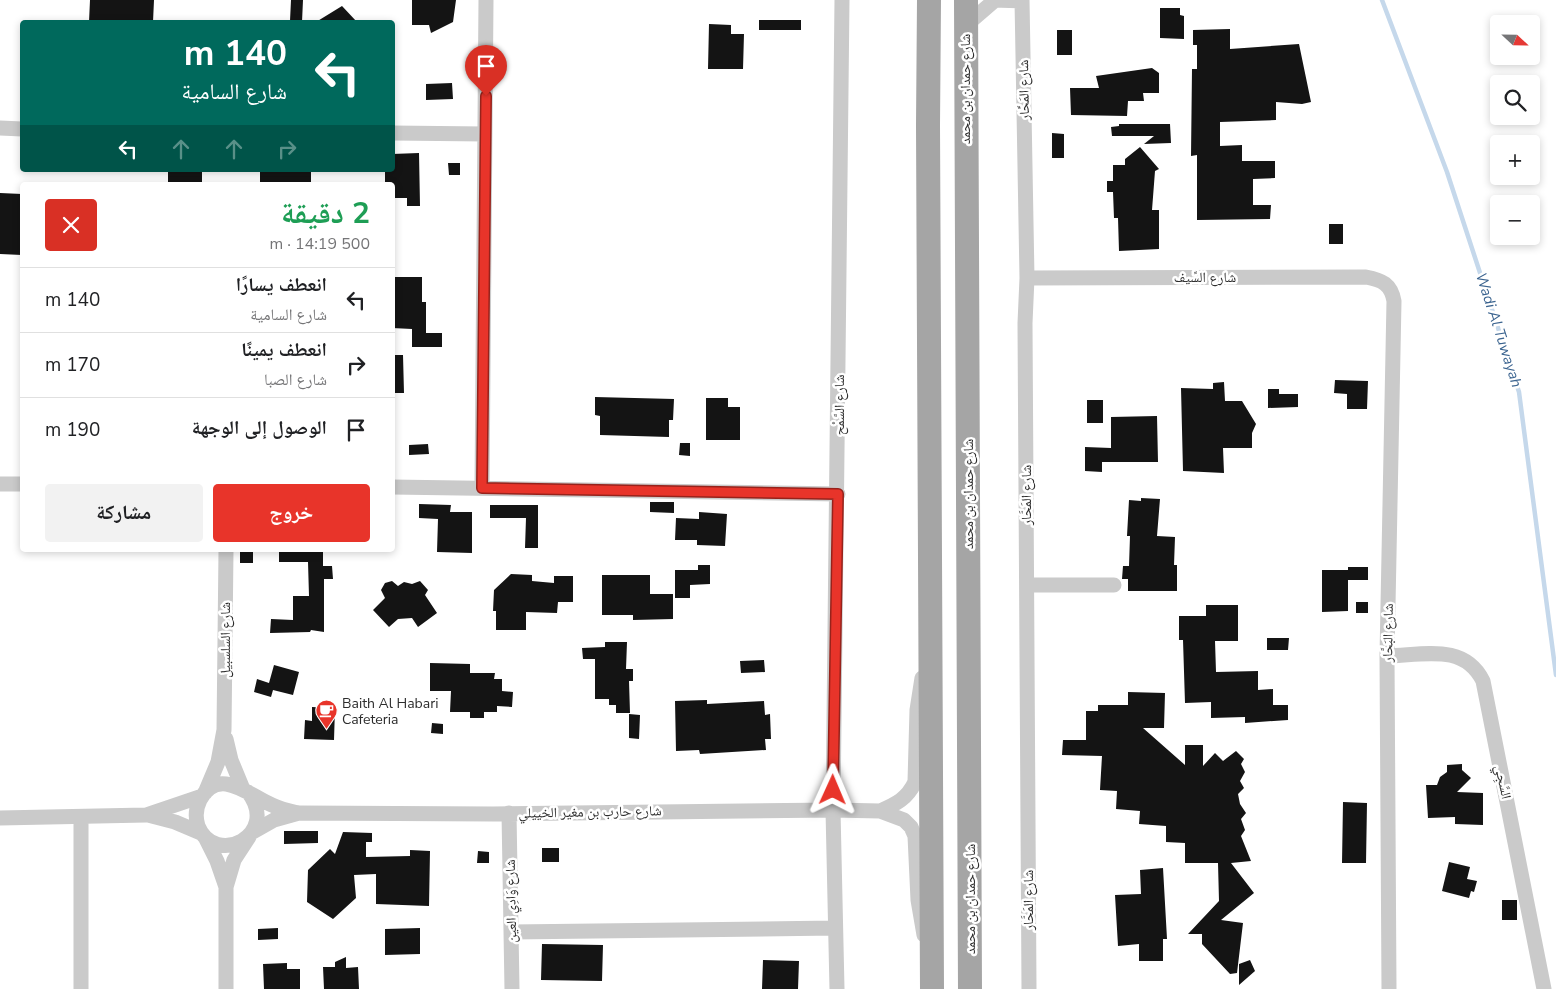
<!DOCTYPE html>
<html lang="ar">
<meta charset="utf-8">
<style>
:root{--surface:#fff;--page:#f2f2f2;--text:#202124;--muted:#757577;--line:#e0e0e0;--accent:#e8342a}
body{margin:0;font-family:"Nunito Sans","Noto Naskh Arabic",sans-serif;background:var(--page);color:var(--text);direction:rtl;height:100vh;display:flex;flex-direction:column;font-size:19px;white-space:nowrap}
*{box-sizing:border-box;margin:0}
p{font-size:16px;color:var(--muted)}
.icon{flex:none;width:28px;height:28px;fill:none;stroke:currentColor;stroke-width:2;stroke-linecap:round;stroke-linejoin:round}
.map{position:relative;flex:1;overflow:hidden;direction:ltr}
.panel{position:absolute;left:20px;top:182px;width:375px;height:370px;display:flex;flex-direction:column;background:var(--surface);border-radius:5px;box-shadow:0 2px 8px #0003;direction:rtl}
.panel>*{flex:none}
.banner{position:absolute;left:20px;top:20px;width:375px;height:152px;border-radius:5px;box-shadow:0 2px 8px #0003;direction:rtl;background:#00695c;color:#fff;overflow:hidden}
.needle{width:32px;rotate:112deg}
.tools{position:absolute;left:1490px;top:15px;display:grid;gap:10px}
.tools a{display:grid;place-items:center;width:50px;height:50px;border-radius:5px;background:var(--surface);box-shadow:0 2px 8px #0003;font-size:25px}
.pin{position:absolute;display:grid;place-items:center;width:42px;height:42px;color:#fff;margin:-51px -21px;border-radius:50% 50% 50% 0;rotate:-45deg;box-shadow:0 0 5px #0007}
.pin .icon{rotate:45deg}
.me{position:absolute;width:55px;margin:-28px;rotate:1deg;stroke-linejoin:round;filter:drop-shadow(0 0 4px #0008)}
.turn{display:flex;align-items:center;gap:18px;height:105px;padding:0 25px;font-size:22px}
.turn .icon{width:65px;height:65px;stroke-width:2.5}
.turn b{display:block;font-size:35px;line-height:42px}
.lanes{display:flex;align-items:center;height:48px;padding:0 25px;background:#0003;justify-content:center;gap:25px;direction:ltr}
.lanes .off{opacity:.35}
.round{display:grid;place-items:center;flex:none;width:52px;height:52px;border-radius:5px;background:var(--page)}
.overview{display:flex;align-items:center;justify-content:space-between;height:85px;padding:0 25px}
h1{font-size:30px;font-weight:700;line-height:38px;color:#1e9e55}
.button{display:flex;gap:10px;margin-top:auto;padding:10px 25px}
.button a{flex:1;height:58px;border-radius:5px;background:var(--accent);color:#fff;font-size:20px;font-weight:700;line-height:58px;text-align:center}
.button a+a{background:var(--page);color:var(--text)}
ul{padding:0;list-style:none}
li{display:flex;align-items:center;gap:15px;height:65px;padding:0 25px;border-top:1px solid var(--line)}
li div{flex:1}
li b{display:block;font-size:19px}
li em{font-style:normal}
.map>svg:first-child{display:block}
</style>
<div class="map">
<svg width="1556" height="989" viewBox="0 0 1556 989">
<rect width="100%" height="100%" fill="#fff"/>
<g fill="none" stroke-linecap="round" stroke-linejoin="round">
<path stroke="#c5d8eb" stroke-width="4.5" d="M1382,0L1447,172L1519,392L1556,675"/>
</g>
<path fill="#141414" d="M90,0H154L153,22H89Z
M291,0H303L302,22L290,21Z
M412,0H456L453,22L431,33L429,25H412Z
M342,6L357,22H316Z
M1160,8H1180V15L1184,16V39L1160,38Z
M759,20H801V30H759Z
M709,24L731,25V34H744L743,69H708Z
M1230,29V49L1299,44L1311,102L1302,104L1276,102V120L1220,122V146L1242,145V161H1275V178L1253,179V205H1271L1270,219L1197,220V155L1191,156L1192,69H1197V45H1193V30Z
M1057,30H1072V55H1057Z
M1152,68L1159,73V93H1143L1144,101H1128L1127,116L1071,115L1070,88H1099L1096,76Z
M452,83L453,99L426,100V84Z
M1119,124H1170L1171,143L1144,144L1154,136H1112L1111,127L1119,126Z
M1052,133L1064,134V158H1052Z
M1140,147L1159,169L1155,171L1152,210H1159V249L1119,251L1118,218H1114L1113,192H1107V181H1113V165H1125V159Z
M419,153L420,206H407V198H392V185H385V170H392V154Z
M448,163H460V175H449Z
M168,170H202V185H168Z
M266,170H311V185H260V172H266Z
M0,193L22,194V255L0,254Z
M1329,224H1343V244H1329Z
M392,277H422V302H426V333H442V347H412V329L392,328Z
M392,355H403L404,393H392Z
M1335,380L1368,381L1367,409H1347V394L1334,393Z
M1224,382L1225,401H1242L1256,424L1252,433V448H1223L1224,473L1183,471L1181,388L1213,389V383Z
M1268,389H1279V394H1298V407L1268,408Z
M595,397L674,399L673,420H669V437L600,435V416L595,415Z
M706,398H728V407H740V440H706Z
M1087,400H1103V423H1087Z
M1157,416L1158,462H1102V472L1085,471V447L1111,448V417Z
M680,443H690V456L679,455Z
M428,444L429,454L409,455V445Z
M1141,498L1160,499L1157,536L1175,537L1174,565H1177V591H1128V579H1122L1123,566H1129L1130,536H1127L1129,500L1141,501Z
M650,502H674V513L650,512Z
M419,504L451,505L450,512H472V553L437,552L438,519L419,518Z
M490,505H538V548H525L526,518H490Z
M699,512L727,514L725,546L697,545V540H675L676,518L699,519Z
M240,550H253V563H240Z
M279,550H323V566H332L333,579H324V632L311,630L310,632L270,633L271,619L293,620V596H309L308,562H279Z
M698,565H710V584L690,585V598H675V570H698Z
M1348,567H1368V580H1348V611L1322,612V570H1348Z
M511,574L532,575V581L554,583V576H573V602H558L557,613L526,612V630H496V611H493L494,590Z
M602,575H650V594H673V619L633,620V615H602Z
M392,581L398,586L404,582L412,584L420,581L428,590L425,595L437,613L418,627L412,618L398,619L389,627L373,610L385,598L381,590L385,583Z
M1356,602H1368V613H1356Z
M1206,605H1238V641H1215L1216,672L1258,671V690L1273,689V705H1288V720L1245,723V717L1211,718V702L1185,703L1183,640H1179V616H1206Z
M1267,638H1289L1288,650H1267Z
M605,642H627L626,669H633V681H629L630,713H616V705H609V699H595V659H583L582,648L605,647Z
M764,660L765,672L741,673L740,661Z
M430,663L470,664V673H495L494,679H502V691L513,692L512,707L497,706V712H484V718H470V712H450L451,691H430Z
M274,665L299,672L293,695L273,690L271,697L254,692L257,679L269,683Z
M1128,692L1165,693L1164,728H1143L1185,765V745H1203V766L1215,753L1223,761L1236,751L1244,759L1241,764L1245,772L1240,781L1244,788L1238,794L1240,804L1246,813L1241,819L1245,830L1241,836L1251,861L1231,863L1254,893L1221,920L1243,923L1237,973L1230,974L1202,944V934H1188L1219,901L1218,863H1185V843L1166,842V826L1139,824L1140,811L1116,809L1117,791L1100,790L1102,756L1062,755L1063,740H1086V711H1098V705H1128Z
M707,700V704L764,701L765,715L770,714L771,739H765L766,750L700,754L699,750L676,751L675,701Z
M312,707L335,708L334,740L304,739L305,720L312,721Z
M629,714L640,715L639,739L629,738Z
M432,723L443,724V734L431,733Z
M1462,764V770L1471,778L1457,792L1483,793V825L1455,824V817L1428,818L1426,785H1437L1440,777L1447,772V765Z
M1343,802L1367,803L1366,863H1342Z
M284,831H318V843L284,844Z
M343,832L372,833V842H366V857L410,856V850L430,851L429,906L376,904V874L354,875L356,898L333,919L307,902L308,870L330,849L335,854Z
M542,848H559V862H542Z
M478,851L489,852V863H477Z
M1449,862L1470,867L1467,879L1477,881L1474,892L1471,891L1469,898L1442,891Z
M1163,868L1167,939H1163V961H1139V944L1118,946L1115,895L1141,894L1140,870Z
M1502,900H1517V920H1502Z
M278,928V939L258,940V929Z
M420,928V954L385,955V929Z
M542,944L603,945L602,981L541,980Z
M346,957V968L358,967L359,989H324L323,967H335V962Z
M763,960L799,961L798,989H762Z
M1250,960L1255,971L1239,985V964Z
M287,963V969H300V989H264L263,964Z"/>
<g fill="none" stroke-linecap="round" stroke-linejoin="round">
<path stroke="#cacaca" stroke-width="15" d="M993,0L1022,1
M1022,0L1027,278L1025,323L1029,989
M965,26L994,1
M0,128L22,129
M392,133L485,134
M1027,278L1366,277C1382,280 1391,284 1394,301L1387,656L1389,989
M0,484H22
M392,487L838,494
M482,488L486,0
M1027,585H1114
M1387,656C1424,655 1464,643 1483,681L1544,989
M226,739L231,760L243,789
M248,792C281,835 215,868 198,826C195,817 196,808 200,800C218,765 250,796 272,805C280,809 289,811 298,813
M205,793L218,762L224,730L226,550
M880,811C896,804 907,799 915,782L917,710L922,678
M509,813L512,989
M148,815L175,822L201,833
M81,817V989
M0,818L146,815L202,796
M251,833L274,820L299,813L493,814L833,810L880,811L904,820L911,827L915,836L918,900L924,935
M205,837L217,861L226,887V989
M226,887L234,860L249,837
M511,932L835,928
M837,989L833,810L842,0"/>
<path stroke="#a5a5a5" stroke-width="24" d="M929,0L928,125L932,989
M966,0L970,989"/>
</g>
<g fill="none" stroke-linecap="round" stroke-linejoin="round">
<defs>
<path id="route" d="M486,96L482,488L838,494L833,790"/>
</defs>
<use href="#route" stroke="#97221b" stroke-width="12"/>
<use href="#route" stroke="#e8342a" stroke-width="9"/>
</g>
<defs>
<symbol id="cafe-pin" viewBox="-11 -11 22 30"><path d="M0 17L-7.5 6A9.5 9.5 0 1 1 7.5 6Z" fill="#e8342a" stroke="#fff"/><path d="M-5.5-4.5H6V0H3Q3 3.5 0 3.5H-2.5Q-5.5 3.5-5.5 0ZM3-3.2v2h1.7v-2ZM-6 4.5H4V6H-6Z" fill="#fff"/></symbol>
</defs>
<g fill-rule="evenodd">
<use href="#cafe-pin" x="314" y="698" width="25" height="34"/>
</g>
<g text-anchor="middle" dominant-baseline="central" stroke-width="5" stroke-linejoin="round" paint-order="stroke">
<g font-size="14" fill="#2d2d2d" stroke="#fff">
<text transform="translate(965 89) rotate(-90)">شارع حمدان بن محمد</text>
<text transform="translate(1024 90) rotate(-91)">شارع المَحَّار</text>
<text x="1205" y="277">شارع السِّيف</text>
<text transform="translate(839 405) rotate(-90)">شارع السَّمْح</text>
<text transform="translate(968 494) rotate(-90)">شارع حمدان بن محمد</text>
<text transform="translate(1026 495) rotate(-90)">شارع المَحَّار</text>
<text transform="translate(1388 633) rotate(-89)">شارع البَحَّار</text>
<text transform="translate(225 640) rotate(-90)">شارع السلسبيل</text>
<text transform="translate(1503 782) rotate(78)">السَّجِي</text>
<text transform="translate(590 812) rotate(-1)">شارع حارب بن مغير الخييلي</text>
<text transform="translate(970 899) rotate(-90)">شارع حمدان بن محمد</text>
<text transform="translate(1028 900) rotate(-90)">شارع المَحَّار</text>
<text transform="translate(511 901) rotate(-91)">شارع وَادِي العين</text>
</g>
<g font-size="14" fill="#2d2d2d" stroke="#fff" text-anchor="start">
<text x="342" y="703">Baith Al Habari<tspan x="342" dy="16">Cafeteria</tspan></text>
</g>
<g font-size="15" font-style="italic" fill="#3a638f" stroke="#fff">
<text transform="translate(1499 330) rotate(72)">Wadi Al Tuwayah</text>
</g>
</g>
</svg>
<div class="tools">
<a><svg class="needle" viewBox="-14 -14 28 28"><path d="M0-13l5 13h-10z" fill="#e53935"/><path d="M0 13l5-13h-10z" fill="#757577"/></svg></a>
<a><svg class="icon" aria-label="search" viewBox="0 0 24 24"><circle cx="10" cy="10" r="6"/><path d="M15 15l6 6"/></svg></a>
<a>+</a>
<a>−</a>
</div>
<div class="pin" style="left:486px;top:96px;background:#d93025"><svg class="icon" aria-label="arrive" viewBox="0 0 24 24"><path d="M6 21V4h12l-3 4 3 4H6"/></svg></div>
<svg class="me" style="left:833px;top:790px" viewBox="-20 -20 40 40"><path d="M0-17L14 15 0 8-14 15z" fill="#e8342a" stroke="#fff" stroke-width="4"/></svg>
<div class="banner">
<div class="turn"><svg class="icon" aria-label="left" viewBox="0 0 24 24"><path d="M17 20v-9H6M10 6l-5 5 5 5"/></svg><div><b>140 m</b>شارع السامية</div></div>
<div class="lanes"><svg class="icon" aria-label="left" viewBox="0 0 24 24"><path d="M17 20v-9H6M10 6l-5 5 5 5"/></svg><svg class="icon off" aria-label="ahead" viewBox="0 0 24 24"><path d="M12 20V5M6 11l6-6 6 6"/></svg><svg class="icon off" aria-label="ahead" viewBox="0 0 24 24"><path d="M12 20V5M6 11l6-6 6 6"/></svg><svg class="icon off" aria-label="right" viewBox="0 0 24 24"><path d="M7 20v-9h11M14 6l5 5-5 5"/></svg></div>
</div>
<section class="panel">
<div class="overview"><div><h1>2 دقيقة</h1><p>500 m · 14:19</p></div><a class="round" style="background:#d93025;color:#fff"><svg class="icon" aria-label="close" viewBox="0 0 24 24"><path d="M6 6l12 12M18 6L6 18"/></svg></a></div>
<ul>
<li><svg class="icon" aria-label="left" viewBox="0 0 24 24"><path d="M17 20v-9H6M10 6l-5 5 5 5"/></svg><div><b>انعطف يسارًا</b><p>شارع السامية</p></div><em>140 m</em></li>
<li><svg class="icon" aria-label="right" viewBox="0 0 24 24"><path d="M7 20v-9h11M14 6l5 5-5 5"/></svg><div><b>انعطف يمينًا</b><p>شارع الصبا</p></div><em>170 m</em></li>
<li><svg class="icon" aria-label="arrive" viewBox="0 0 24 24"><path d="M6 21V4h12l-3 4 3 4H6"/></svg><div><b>الوصول إلى الوجهة</b></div><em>190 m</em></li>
</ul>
<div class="button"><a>خروج</a><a>مشاركة</a></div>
</section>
</div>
